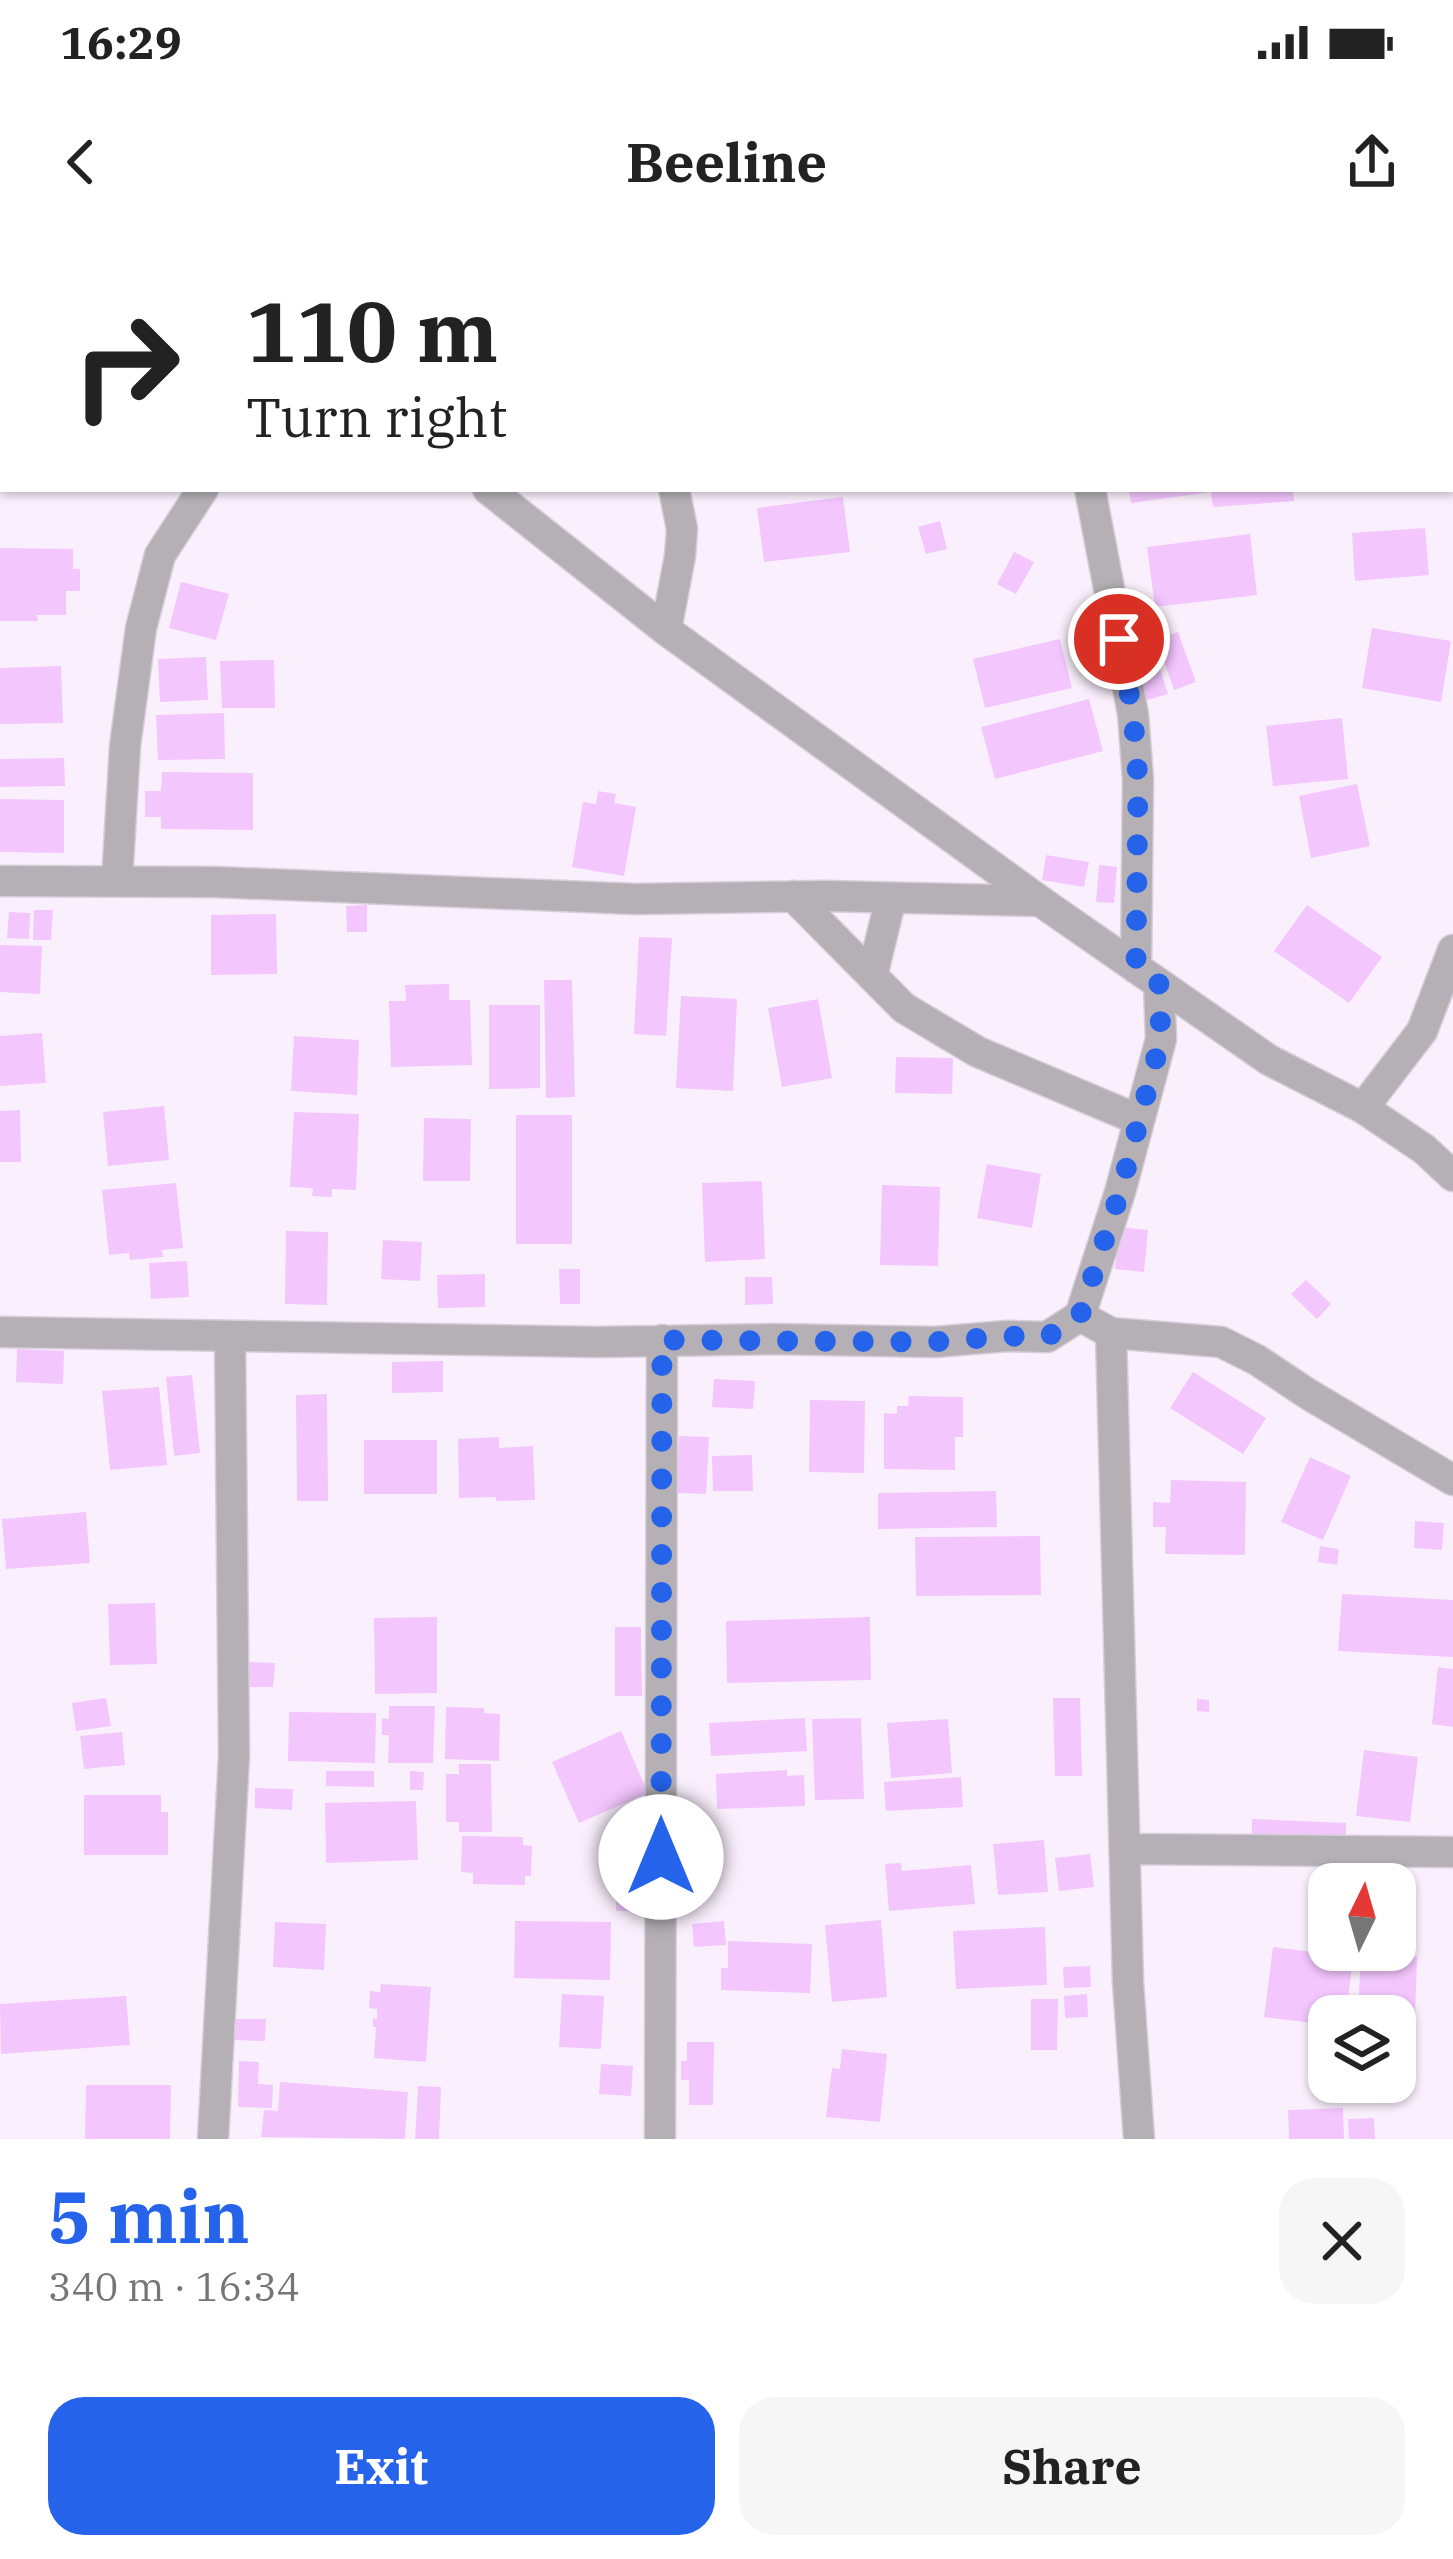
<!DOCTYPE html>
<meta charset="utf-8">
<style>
:root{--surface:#fff;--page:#f6f6f6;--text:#222;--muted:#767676;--accent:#2563eb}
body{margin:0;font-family:"IBM Plex Serif",serif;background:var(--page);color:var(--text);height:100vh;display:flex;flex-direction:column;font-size:45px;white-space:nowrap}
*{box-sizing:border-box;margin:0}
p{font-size:39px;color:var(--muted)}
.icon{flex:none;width:66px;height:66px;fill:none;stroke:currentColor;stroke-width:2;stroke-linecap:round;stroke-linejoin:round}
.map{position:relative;height:1899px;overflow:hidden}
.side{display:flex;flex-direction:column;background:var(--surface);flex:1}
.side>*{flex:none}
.top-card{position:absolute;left:0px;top:0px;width:1455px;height:252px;box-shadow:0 3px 9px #0004;background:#fff;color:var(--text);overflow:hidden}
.needle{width:78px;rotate:5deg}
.fabs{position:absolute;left:1308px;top:1623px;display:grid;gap:24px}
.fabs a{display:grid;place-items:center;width:108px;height:108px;border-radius:24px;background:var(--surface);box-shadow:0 3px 9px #0004;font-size:60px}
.pin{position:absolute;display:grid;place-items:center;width:102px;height:102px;color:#fff;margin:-51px;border:6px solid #fff;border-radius:50%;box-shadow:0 3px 12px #0007}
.me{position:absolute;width:132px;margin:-66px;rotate:0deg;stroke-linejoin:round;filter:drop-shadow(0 0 9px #0008)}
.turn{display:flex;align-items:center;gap:42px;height:252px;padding:0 48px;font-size:54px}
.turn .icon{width:156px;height:156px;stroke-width:2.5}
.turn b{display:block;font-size:84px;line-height:102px}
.round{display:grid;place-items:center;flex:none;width:126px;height:126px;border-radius:36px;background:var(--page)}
.headline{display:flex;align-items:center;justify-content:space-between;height:204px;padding:0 48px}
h1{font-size:72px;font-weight:700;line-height:90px;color:var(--accent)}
.action{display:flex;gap:24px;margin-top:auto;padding:24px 48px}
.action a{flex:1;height:138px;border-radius:36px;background:var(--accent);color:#fff;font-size:48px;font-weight:700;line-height:138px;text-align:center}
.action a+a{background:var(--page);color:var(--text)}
.status{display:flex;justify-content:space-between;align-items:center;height:84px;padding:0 60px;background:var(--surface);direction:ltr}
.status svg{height:33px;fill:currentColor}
header{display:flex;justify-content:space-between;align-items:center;height:156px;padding:0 48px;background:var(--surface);font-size:54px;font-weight:700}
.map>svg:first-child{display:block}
</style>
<div class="status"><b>16:29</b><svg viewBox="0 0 49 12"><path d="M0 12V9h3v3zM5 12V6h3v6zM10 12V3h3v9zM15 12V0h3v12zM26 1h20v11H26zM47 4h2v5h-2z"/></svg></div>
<header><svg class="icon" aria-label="back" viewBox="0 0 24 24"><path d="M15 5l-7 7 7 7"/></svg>Beeline<svg class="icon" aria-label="share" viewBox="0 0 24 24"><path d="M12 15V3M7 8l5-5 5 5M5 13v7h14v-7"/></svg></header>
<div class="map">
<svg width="1453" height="1899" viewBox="0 0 1453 1899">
<rect width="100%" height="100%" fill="#faf0fd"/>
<path fill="#f3c6fe" d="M1129,249H1293L1294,261L1213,267L1211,252L1131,263Z
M843,257L850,312L764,322L757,268Z
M940,281L947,309L926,314L918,287Z
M1425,288L1429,335L1355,341L1352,293Z
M1250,294L1257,355L1155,367L1147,307Z
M0,308L73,309V329H80V351H66V375H37L38,381H0Z
M1014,312L1034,322L1016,354L997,344Z
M181,342L229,354L216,400L169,388Z
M1372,388L1451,401L1441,462L1362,448Z
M1178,392L1196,442L1174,450L1156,399Z
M1060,399L1072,448L985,468L973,419Z
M206,417L208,460L160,462L158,419Z
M1157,419L1168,454L1144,461L1134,426Z
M274,420L275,468H222L220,421Z
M61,426L63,483L0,484V428Z
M1089,459L1103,511L995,539L981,487Z
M224,473L225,519L158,520L156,475Z
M1342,478L1348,539L1273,546L1266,486Z
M64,518L65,546L0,547V519Z
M162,532L253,533V590L161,589V577H145V551H161Z
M1357,544L1370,606L1311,618L1299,556Z
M598,551L616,554L614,563L636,567L624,636L572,627L583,562L596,564Z
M0,559L64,560V613L0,612Z
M1046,615L1089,622L1084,647L1042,640Z
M1099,625L1117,627L1114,663L1096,662Z
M367,665V692H347L346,666Z
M1307,665L1382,717L1349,763L1274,711Z
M34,670H53L51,700H33Z
M9,672L30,673L29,699L7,698Z
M276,674L277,734L211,735V675Z
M639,697L672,698L666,796L634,794Z
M0,705L42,706L40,754L0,752Z
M544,740H572L575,857L546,858Z
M449,744V760H470L472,825L391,827L389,761H406L405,745Z
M681,756L737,759L733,851L676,848Z
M818,759L832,838L782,847L768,768Z
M489,765H540V848L489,849Z
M42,793L46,843L0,846V796Z
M294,796L359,800L357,855L291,851Z
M896,817L953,818L952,854L895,853Z
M164,866L169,920L108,926L103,872Z
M20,870L21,922H0V871Z
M294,872L359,874L356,950L332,949V957L312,956L313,948L290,947Z
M516,875H572V1004H516Z
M424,878L471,879L470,941H423Z
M987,924L1041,934L1032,988L977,978Z
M762,941L765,1019L705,1022L702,943Z
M176,943L183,1008L162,1010L163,1017L130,1020L129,1013L109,1015L102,950Z
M882,945L940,947L938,1026L880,1025Z
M1119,987L1148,990L1144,1032L1115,1029Z
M286,991L328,992L327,1065L285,1064Z
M383,1000L422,1002L420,1041L381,1039Z
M187,1021L189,1057L151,1059L149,1023Z
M559,1029H580V1064H560Z
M485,1034V1067L438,1068L437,1035Z
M745,1037H772L773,1064L745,1065Z
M1306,1040L1331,1064L1317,1079L1291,1054Z
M17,1109L64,1111L63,1144L16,1142Z
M443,1121V1152L392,1153V1122Z
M1193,1132L1266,1178L1243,1214L1170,1168Z
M192,1135L200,1213L174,1216L166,1137Z
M714,1139L755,1141L753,1169L712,1167Z
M159,1147L167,1225L110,1230L102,1151Z
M327,1154L328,1261H297L296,1155Z
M909,1156L963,1157V1197H955V1230L884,1229V1173L897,1174V1166H908Z
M810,1160L865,1161L864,1233L809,1232Z
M679,1196L709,1197L706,1254L677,1253Z
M499,1197V1208L533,1206L535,1260L496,1261V1257L459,1258L458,1199Z
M364,1200H437V1254H364Z
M752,1215L753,1251H713L712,1216Z
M1310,1217L1351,1236L1323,1300L1281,1282Z
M1171,1240L1246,1242L1245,1315L1165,1314L1166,1287H1153V1262L1170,1263Z
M996,1251L997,1287L878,1289V1253Z
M86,1272L90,1323L6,1329L2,1279Z
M1415,1281L1444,1283L1442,1310L1414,1308Z
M1040,1296L1041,1355L916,1356L915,1297Z
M1320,1306L1339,1309L1337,1325L1318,1322Z
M1342,1354L1453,1360V1417L1338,1411Z
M155,1363L157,1424L110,1425L108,1364Z
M437,1377V1453L375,1454L374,1378Z
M870,1377L871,1440L727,1443L726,1381Z
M615,1387H641L642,1456H615Z
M245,1422L275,1423L273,1447H244Z
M1438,1427L1453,1429V1487L1432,1484Z
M106,1458L111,1486L76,1491L72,1463Z
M1053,1458H1080L1082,1536H1055Z
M1197,1459L1209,1460V1472L1197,1471Z
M389,1466H435L433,1523H388L389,1495H382V1478L389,1479Z
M446,1467L484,1468V1473L500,1474L499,1521L445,1519Z
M289,1472L376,1473L375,1523L288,1521Z
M805,1478L807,1511L711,1516L709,1483Z
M861,1478L864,1559L815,1560L812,1479Z
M948,1479L952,1533L891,1538L887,1483Z
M621,1491L648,1553L579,1583L552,1522Z
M122,1492L125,1525L84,1529L80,1496Z
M1364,1510L1418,1517L1410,1582L1356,1576Z
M459,1524H491L492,1592H459V1582H446V1534H459Z
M787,1530V1536L804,1535L805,1566L717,1569L716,1534Z
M326,1531H374V1547L326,1546Z
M410,1531L424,1532L423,1550H410Z
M961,1537L963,1567L886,1571L884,1542Z
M255,1548L293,1549L292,1570L255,1568Z
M84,1555H161V1572H168V1615H84Z
M416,1561L418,1620L326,1623L325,1563Z
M1252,1579L1346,1583V1599L1252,1598Z
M462,1596L523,1597V1605L532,1606L531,1636H525V1645L473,1644V1633L461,1632Z
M1044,1600L1048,1652L998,1655L993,1604Z
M1090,1614L1094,1647L1059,1651L1055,1618Z
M901,1623L902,1631L971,1625L975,1664L889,1671L885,1624Z
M616,1650L638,1651V1671H616Z
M881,1680L887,1757L832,1762L825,1685Z
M515,1681L611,1682L610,1740L514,1738Z
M724,1681L726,1705L694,1707L692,1684Z
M275,1682L326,1684L324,1730L273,1727Z
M1045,1687L1047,1745L956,1749L953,1691Z
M1395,1687L1414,1688L1413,1716L1417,1717L1414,1811L1395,1810V1776H1358L1361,1710H1395Z
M728,1701L812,1704L810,1753L721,1750V1728H728Z
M1273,1707L1353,1717L1346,1776H1329V1785L1264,1777Z
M1090,1726L1091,1747L1064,1748L1063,1727Z
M381,1744L431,1747L426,1822L374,1818L376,1787H373V1778L377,1779V1769L369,1768L370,1751L380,1752Z
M562,1754L604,1756L601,1809L559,1807Z
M1087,1754L1088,1777L1065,1778L1064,1756Z
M126,1756L130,1805L1,1814L0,1764Z
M1031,1759H1058L1057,1810H1031Z
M236,1779H266L265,1801L235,1800Z
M687,1802H714L713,1865H689V1840H681V1821H687Z
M842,1809L887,1814L880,1882L826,1877L832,1828L840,1829Z
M239,1821L259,1822L258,1844L273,1845L272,1868L238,1867Z
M601,1824L633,1826L631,1856L599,1854Z
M280,1842L408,1852L405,1899L261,1897L264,1870L278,1871Z
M86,1845H171L170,1899H85Z
M418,1846L441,1847L439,1899H415Z
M1343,1868L1344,1899H1289L1288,1870Z
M1374,1878L1375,1899H1349L1348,1879Z"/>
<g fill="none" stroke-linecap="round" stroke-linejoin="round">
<defs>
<path id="street" d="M164,0L168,3
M488,249L666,390L1040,661L1269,820L1363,868L1424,909L1453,936
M1090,249L1133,474L1138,539L1136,728
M666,390L680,316L682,289L674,249
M0,641L215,642L635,659L824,656L1040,661
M117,641L125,506L141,388L160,315L203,249
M793,656L904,768L978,812L1139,880
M872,736L891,658
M1363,868L1422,791L1453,710
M1080,1076L1120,952L1161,799L1159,744
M0,1092L598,1102L773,1099L935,1102L1007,1096L1047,1097L1080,1076L1111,1093L1221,1102L1257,1120L1308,1154L1453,1240
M1111,1093L1128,1742L1139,1899
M1125,1609L1453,1612
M213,1899L234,1516L230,1098
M660,1899L662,1100"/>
</defs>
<use href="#street" stroke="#d7ceda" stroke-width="33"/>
<use href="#street" stroke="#b4b0b5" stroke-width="30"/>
</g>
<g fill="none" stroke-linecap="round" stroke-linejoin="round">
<path stroke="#2563eb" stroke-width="21" stroke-dasharray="0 37.8" d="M661,1617L662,1100L934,1102L1007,1096L1047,1097L1080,1076L1120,952L1161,799L1159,744L1136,728L1138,539L1133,474L1119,399"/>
</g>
</svg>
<div class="fabs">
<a><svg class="needle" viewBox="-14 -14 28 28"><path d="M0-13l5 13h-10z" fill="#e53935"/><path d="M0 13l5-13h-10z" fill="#767676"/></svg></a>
<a><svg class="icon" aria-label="layers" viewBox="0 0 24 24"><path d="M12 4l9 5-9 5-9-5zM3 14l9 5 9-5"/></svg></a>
</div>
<div class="pin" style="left:1119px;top:399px;background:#d93025"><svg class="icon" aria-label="arrive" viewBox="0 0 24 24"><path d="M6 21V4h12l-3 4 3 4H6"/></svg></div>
<svg class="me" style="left:661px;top:1617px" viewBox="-20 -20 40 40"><circle r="19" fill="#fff"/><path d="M0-13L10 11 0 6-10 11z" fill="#2563eb"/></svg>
<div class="top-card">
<div class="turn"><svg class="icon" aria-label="right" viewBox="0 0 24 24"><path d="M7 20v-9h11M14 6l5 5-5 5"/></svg><div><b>110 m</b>Turn right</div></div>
</div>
</div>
<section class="side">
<div class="headline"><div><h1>5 min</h1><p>340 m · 16:34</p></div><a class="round"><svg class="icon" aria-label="close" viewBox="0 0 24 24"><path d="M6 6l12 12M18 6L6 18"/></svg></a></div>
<div class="action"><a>Exit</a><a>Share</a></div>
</section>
